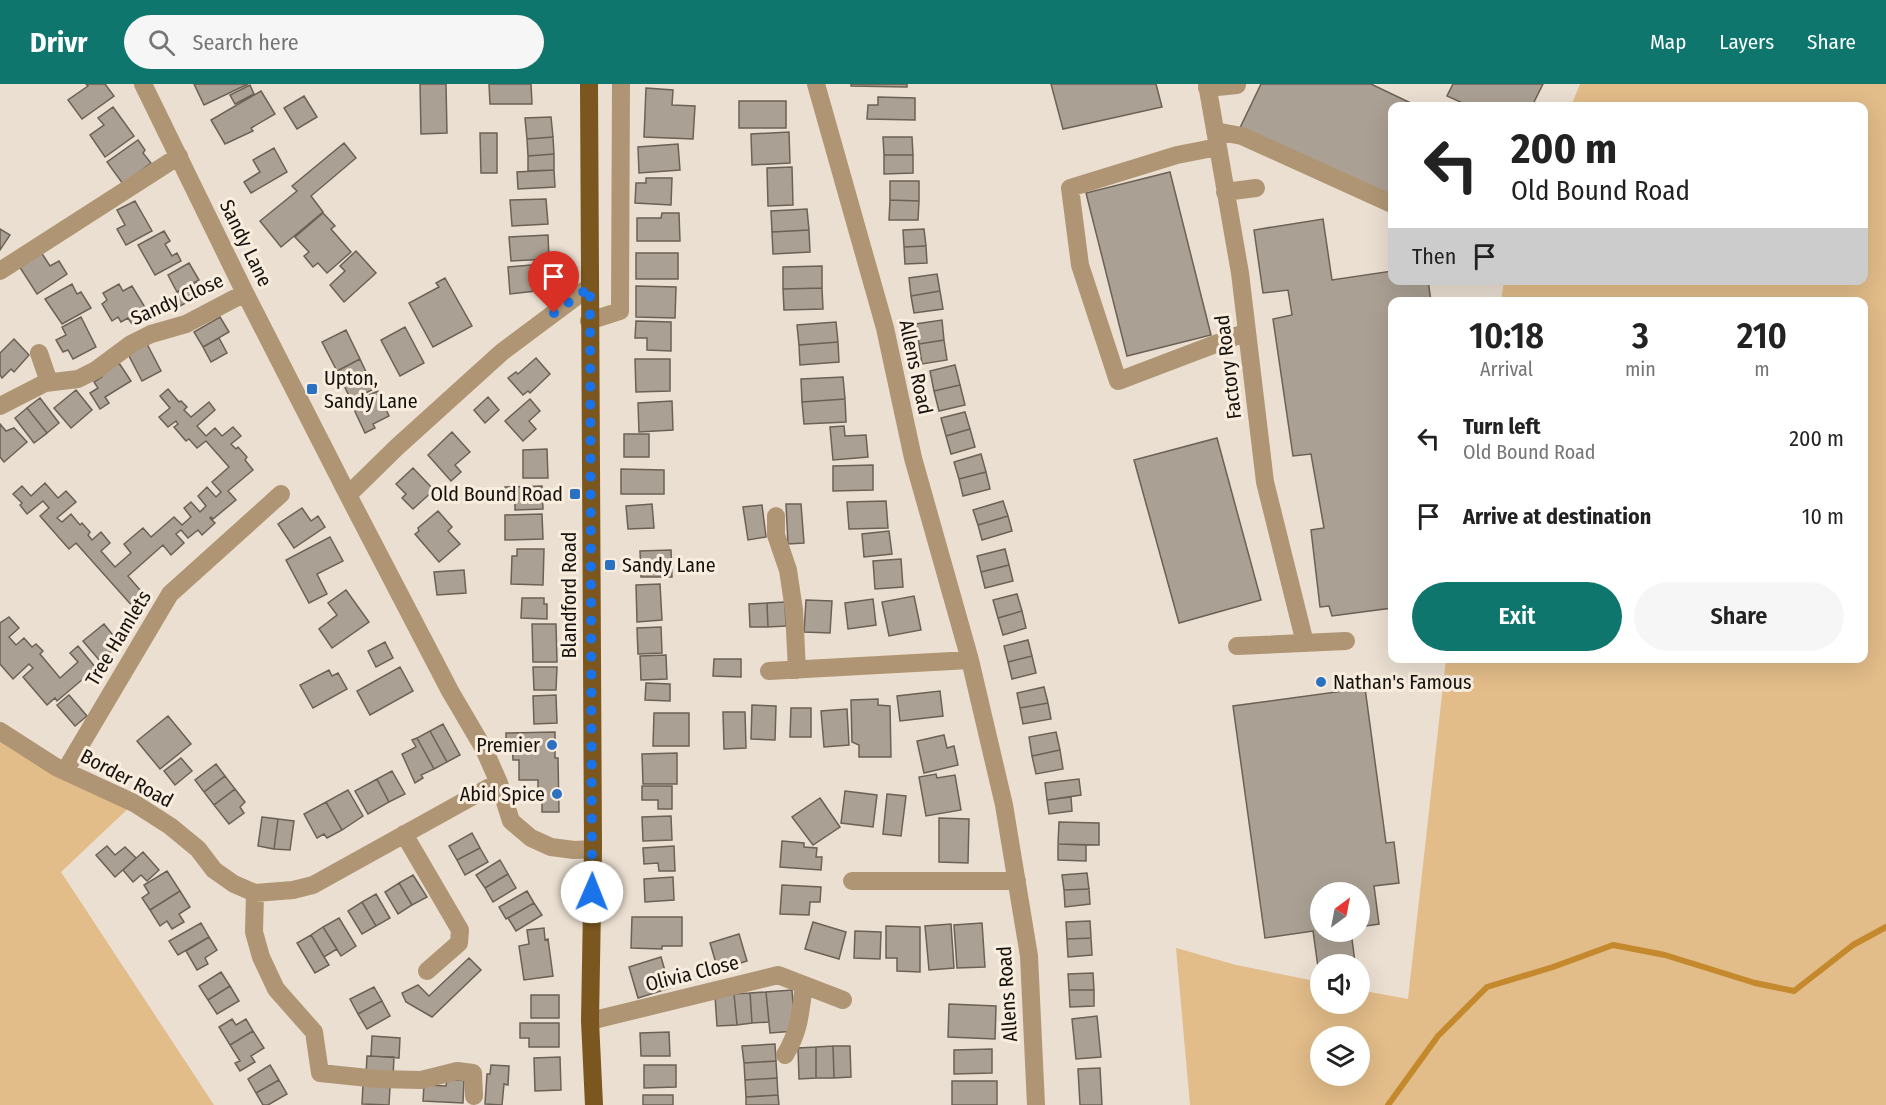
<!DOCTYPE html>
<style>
:root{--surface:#fff;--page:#f6f6f6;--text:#222;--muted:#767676;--accent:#0f766e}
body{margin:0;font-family:"Fira Sans Condensed",sans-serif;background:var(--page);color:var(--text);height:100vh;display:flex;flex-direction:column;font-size:22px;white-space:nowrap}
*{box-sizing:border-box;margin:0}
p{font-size:20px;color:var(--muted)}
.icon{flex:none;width:33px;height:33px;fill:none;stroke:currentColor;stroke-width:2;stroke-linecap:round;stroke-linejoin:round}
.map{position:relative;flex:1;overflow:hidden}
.drawer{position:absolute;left:1388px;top:213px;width:480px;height:366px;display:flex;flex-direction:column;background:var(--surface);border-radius:12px;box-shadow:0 6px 24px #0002}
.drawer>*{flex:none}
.top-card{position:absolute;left:1388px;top:18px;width:480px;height:183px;border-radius:12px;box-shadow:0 6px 24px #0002;background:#fff;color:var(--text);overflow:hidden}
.needle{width:39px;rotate:32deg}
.controls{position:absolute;left:1310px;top:798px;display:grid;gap:12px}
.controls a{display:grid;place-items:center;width:60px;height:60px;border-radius:50%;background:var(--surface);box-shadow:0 6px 24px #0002;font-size:30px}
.pin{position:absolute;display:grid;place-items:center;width:51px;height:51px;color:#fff;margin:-62px -26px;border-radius:50% 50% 50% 0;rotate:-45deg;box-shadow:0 0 6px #0007}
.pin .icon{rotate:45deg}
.me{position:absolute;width:66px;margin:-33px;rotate:1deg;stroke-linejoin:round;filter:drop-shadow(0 0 4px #0008)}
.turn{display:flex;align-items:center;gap:21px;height:126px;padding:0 24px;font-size:27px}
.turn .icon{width:78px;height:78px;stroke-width:2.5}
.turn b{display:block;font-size:42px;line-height:51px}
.then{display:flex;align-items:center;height:57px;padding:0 24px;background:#0003;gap:12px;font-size:22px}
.eta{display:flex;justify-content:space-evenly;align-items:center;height:102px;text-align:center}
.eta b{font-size:36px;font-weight:600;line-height:42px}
.primary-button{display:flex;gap:12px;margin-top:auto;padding:12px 24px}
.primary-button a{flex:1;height:69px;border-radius:36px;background:var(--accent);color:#fff;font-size:24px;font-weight:600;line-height:69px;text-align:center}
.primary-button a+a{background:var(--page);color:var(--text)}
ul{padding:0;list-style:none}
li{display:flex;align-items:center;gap:18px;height:78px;padding:0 24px}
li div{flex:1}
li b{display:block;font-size:22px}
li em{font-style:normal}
header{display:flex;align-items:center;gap:36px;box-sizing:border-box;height:84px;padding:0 30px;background:var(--accent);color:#fff}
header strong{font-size:28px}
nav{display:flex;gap:33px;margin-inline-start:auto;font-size:21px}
.search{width:420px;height:54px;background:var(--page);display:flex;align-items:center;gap:15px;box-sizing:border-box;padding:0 21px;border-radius:33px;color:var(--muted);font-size:22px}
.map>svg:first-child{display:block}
</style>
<header>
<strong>Drivr</strong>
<div class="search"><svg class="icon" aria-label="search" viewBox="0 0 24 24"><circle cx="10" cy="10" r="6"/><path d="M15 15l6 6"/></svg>Search here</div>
<nav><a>Map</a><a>Layers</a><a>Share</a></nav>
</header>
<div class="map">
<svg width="1886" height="1021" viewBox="0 0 1886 1021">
<rect width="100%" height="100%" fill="#eadfd1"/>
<path fill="#e2bc89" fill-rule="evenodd" d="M1580,0H1886V1021H1190L1176,864L1236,881L1320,898V920H1359V906L1408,915L1446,575L1863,574V218L1501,217L1504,197L1863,196V22H1571ZM1320,952H1359V992H1320Z
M0,647L134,719L61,788L214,1021H0Z"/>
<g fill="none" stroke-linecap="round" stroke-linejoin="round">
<path stroke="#c4892c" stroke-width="6" d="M1388,1021L1438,952L1487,903L1553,883L1613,861L1665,871L1755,899L1794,907L1853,861L1886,843"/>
</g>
<path fill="#aaa093" stroke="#6b6155" stroke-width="1.5" d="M86,0H105L114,12L82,35L68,16L88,2Z
M194,0H248L204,21Z
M420,0H446L447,49L421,50Z
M489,0H531L532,20H490Z
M851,0H907V3L851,2Z
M1051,0H1156L1162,23L1063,45Z
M1261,0H1371L1417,22H1392V116L1239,46Z
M1453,0H1543L1532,22H1469L1447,12Z
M250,1L254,10L235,20L230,11Z
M646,4L673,6L672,21L695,22L693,55L644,53Z
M261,7L275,30L251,44L253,47L225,60L211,36Z
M304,12L317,33L297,45L284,24Z
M878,13L915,14V36L867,35L868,21H878Z
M739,17H786V44H739Z
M113,23L134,52L105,73L90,51L104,41L98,34Z
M551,33L553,53L527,55L525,34Z
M789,48L790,79L752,81L751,50Z
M480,49H497V89H481Z
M553,53L554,70L528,72L527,55Z
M883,53H912L913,71H884Z
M138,56L145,66L143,69L151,79L123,100L107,78Z
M344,59L356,74L311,112L323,128L281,163L260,137L297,107L292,102Z
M678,60L680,86L639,89L638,63Z
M274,64L287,88L251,109L244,98L260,88L253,76Z
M554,70V86L528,87V72Z
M884,71H913V89L884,90Z
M792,83L793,121L768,122L767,84Z
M554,86L555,103L518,105L517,88Z
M1170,88L1211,251L1127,272L1086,109Z
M646,94H672L671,121L635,119L636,99H646Z
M890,97H919V117L890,116Z
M546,115L548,140L512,142L510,116Z
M890,116L919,117L918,136H889Z
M135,117L152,147L126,161L117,145L125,141L117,126Z
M807,125L809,146L772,148L771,127Z
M323,129L335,142L331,145L351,168L327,189L318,179L313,183L304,172L309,168L295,153Z
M662,129H679L680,157H637V134H661Z
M1323,135L1332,196L1392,187V196H1428L1431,218H1392V524L1332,532L1329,522L1320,523L1311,446L1324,444L1311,370L1293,372L1273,235L1292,231L1288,206L1263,209L1254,146Z
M0,145L10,151L0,166Z
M924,145L926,162L904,163L903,146Z
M809,146L810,168L773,170L772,148Z
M164,147L170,157L165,160L172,172L177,169L181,177L155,191L138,161Z
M548,151L549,175L511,177L509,153Z
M926,162L927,179L905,180L904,163Z
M356,167L376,189L344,218L330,201L345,187L340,182Z
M41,168L50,182L59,177L67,190L37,210L19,182Z
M636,169H678V195H636Z
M189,179L199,196L177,208L168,191Z
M542,180L545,206L510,210L508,183Z
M822,182V204L783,205V183Z
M937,190L940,207L911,212L909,194Z
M445,194L472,242L433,263L409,219L439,203L436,199Z
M196,198L203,210L180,222L174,210Z
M72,200L77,210L81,208L91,224L62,240L45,215Z
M119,200L123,207L132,202L149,230L132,240L128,234L121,238L118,233L112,237L102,220L107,216L103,209Z
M636,202L676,203L675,234L636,233Z
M822,204L823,225L784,226L783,205Z
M940,207L943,225L914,229L911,212Z
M81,233L96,263L73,275L68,266L63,268L56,256L66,251L62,243Z
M220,233L229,248L203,263L194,248Z
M942,236L944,256L919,260L916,240Z
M636,237L671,238V267L647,266V254H635Z
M836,238L838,258L799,261L797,241Z
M405,243L424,279L400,292L381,256Z
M346,246L360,275L337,287L322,258Z
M219,254L227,269L211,278L203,263Z
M14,255L29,271L14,288L11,285L2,294L0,291V269Z
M944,256L947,276L922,280L919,260Z
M838,258L839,278L800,281L799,261Z
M147,260L161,287L142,297L128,270Z
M536,274L550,290L530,309L528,307L523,311L508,294L516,288L518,290Z
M360,275L374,305L351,316L337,287Z
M635,275H670V307L636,308Z
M119,279L131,297L105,313L109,319L100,325L90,309L98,304L94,298L102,293L101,290Z
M955,281L960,301L934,307L930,287Z
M843,293L845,315L802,318L801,295Z
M960,301L965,321L939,327L934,307Z
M168,305L179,318L181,317L187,323L184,326L191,333L209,318L215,326L197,342L206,352L215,344L222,352L233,343L241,352L231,360L236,365L238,363L247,373L245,376L253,386L228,407L236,416L213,435L211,433L210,434L215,439L202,451L198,446L188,454L181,446L176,450L184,459L171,471L163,461L128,492L146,513L134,524L76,459L69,465L40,432L49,424L43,417L27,430L20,421L22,419L13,410L22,402L31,412L45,399L58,414L66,407L76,418L57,434L62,438L71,430L80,441L82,439L90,448L88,451L92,456L101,448L110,459L101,467L115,483L131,469L124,460L143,444L151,453L174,433L182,441L191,433L184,424L191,418L200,428L206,422L198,412L207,403L216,413L221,408L212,398L229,383L206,357L197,364L189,355L186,357L174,343L178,340L176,337L168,343L159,333L170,324L160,312Z
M76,306L92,326L71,344L54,324Z
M378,307L389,332L373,340L375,344L365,349L351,319Z
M488,313L499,326L485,339L474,326Z
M40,314L59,339L47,349L27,324Z
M530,315L540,327L529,337L536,345L523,357L505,337Z
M845,315L846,338L804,340L802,318Z
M672,317L673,346L639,348L638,319Z
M27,324L47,349L34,359L15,334Z
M965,328L970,345L946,352L941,334Z
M0,340L6,347L14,344L27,358L4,378L0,373Z
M844,342L845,352L866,351L868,373L833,376L830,343Z
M970,345L975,363L951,370L946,352Z
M452,348L470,368L455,381L461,388L451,397L428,371Z
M624,350H649V373H624Z
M1217,354L1261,516L1179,539L1134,376Z
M547,365L548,394H523V366Z
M981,370L986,388L959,395L954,378Z
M873,381V406L833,407V382Z
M413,384L434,406L413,425L402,414L406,410L396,400Z
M621,385L664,386V410H621Z
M986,388L990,405L963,412L959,395Z
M542,402L543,425L515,426V416H506L505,403Z
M886,417L888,444L849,445L847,418Z
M1003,417L1008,432L978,441L973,426Z
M652,420L654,444L628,445L626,422Z
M786,420H801L804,459L788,460Z
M762,421L766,453L748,456L743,423Z
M302,424L311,437L318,432L325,443L294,464L278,440Z
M438,427L452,443L448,447L460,460L439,478L415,450L419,447L418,444Z
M542,430L543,455L505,456V431Z
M1008,432L1012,447L982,456L978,441Z
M889,447L892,470L864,473L862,450Z
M330,453L343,477L317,490L327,510L309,519L286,476Z
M517,465H544L543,501L511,500L512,472H517Z
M1005,465L1009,481L981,488L977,472Z
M671,466L672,493H641L640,467Z
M901,475L903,503L875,505L873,477Z
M1009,481L1013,497L985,504L981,488Z
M464,486L466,509L437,511L434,488Z
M660,500L662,536L637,538L636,501Z
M346,506L369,538L332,564L319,545L337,531L328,519Z
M1017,510L1022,527L998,534L993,516Z
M914,512L921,546L889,552L882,518Z
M522,514H544V520H547V535L521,534Z
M873,515L876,541L848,545L845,519Z
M806,516L832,517L830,549L804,548Z
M785,518L786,542L768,543L767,519Z
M767,519L768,543H750L749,520Z
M1022,527L1026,544L1003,551L998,534Z
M9,533L19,544L9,553L16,561L24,554L32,563L36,560L43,567L40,570L60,594L78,578L70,569L78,562L96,584L57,617L55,614L47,621L23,593L33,584L29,580L13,595L0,580V539Z
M104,540L120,560L100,577L83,557Z
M532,540H556L557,578H533Z
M661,543L662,569L638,570L637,544Z
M1028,556L1032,572L1008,578L1004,562Z
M385,558L393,574L376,583L368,567Z
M666,571L667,595L641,596L640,572Z
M1032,572L1036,589L1012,595L1008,578Z
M714,575H741V593L713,592Z
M400,583L413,607L370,631L357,607Z
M533,583H557L556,606H534Z
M329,586L332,592L338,589L347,605L313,624L300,601Z
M646,599L670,600V617L645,616Z
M1044,603L1048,619L1020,624L1017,609Z
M1365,604L1386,759L1394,758L1399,799L1374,802L1379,840L1359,843V808H1320V848H1351L1355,878L1320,880L1318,883L1313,847L1265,854L1233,622Z
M940,607L943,632L900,637L897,612Z
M69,611L87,632L75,642L57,621Z
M556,611L557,639L534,640L533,612Z
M878,615V621L890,622L891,673H859V661L852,658L851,616Z
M1048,619L1051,635L1023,640L1020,624Z
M752,621L776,622L775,656L751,655Z
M791,624H811V653H790Z
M847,625L849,661L824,663L821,627Z
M723,628H745L746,664L724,665Z
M654,629H689V662H653Z
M168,632L191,660L160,685L137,657Z
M443,640L460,671L447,678L430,647Z
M430,647L447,678L434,685L417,654Z
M555,648V674H558L559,728H542V715H538V696H519V676H513L512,661H506V649Z
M1056,648L1060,666L1032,672L1029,653Z
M944,651L947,664L954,662L958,681L924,689L917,657Z
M417,654L434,685L421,691L423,694L415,699L402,670L416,663L412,656Z
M1060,666L1063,685L1036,690L1032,672Z
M677,669V700H643L642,670Z
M181,674L192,687L175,701L164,687Z
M216,680L225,692L204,708L195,696Z
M392,687L405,710L389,718L377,695Z
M936,690L937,694L955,691L961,726L926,732L919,693Z
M225,692L235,705L214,721L204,708Z
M377,695L389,718L368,730L355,707Z
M1079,695L1081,711L1047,716L1045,699Z
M642,702H672V725H658V716H642Z
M235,705L245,718L240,723L244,729L229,740L214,721Z
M348,706L363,732L342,746L326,718Z
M845,707L877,711L873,743L841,739Z
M887,710L906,712L901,752L883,750Z
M1071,713L1072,727L1049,730L1047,716Z
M820,714L840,743L813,761L792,733Z
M326,718L342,746L327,754L324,750L317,754L304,730Z
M671,732L672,756L643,757L642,733Z
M262,733L278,735L274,765L258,762Z
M939,734L969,735L968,779L939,778Z
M278,735L294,737L290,766L274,765Z
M1059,738L1099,739V761L1058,760Z
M472,749L480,764L457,776L449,762Z
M782,757L804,759V763L817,764L816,773H822L821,786L780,783Z
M1058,760L1086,761V777L1058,776Z
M107,762L115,771L125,763L136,774L115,793L96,771Z
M674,762L675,787H659L658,779L644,780L643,764Z
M480,764L488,778L465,791L457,776Z
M143,768L159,786L147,797L141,791L133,798L123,786Z
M500,776L508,790L485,804L476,791Z
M167,787L180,807L150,826L142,814L149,809L144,801Z
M1087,789L1089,805L1064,806L1062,791Z
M508,790L516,804L493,818L485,804Z
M413,791L427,813L412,821L399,799Z
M673,793L674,816L645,818L644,795Z
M399,799L412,821L398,830L385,808Z
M782,801L821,803L820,818H810L809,831L780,830Z
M1089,805L1090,820L1065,823L1064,806Z
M180,807L190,823L179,830L184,838L172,845L167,837L160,842L150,826Z
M527,807L534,819L506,835L499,823Z
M376,810L390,834L376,842L362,818Z
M362,818L376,842L362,850L348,827Z
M534,819L542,831L516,847L508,834Z
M632,833H682V862H662V865L631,864Z
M339,834L356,862L341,872L323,843Z
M1090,837L1091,854L1067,855L1066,838Z
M813,838L846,848L839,875L805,865Z
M201,839L209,853L178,871L169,857Z
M982,839L985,883L957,884L954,841Z
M951,840L954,884L929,886L925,842Z
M886,842L920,843V888L897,887V874H886Z
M323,843L337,865L324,873L311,851Z
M544,844L545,856L548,855L553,892L524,896L519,862L529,860L527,846Z
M855,847L881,848L880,875L854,874Z
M739,850L747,877L718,886L710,859Z
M311,851L329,881L315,889L297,859Z
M209,853L217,866L205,874L208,880L197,886L186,867Z
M1091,854L1092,871L1068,873L1067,855Z
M661,873L670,904L638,914L629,883Z
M469,874L481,886L432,933L406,918L402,909L418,901L429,912Z
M221,888L230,902L208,916L199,902Z
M1093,889L1094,906H1069L1068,890Z
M230,902L239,917L217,930L208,916Z
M374,903L382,917L358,930L350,915Z
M792,906L795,947L770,949L766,908Z
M1069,906H1094V922L1070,923Z
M766,908L769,938L752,939L750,909Z
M750,909L752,939L737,941L734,910Z
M734,910L737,941L717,942L715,912Z
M531,911H559V934H531Z
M382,917L390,932L367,945L358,930Z
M949,920L996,922L995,955L948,953Z
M1097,932L1101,973L1076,975L1072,935Z
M232,935L236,941L246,935L253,947L230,961L219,943Z
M520,939H559V963H529V954H520Z
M253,947L264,964L251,972L255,978L240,987L235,979L240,977L230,961Z
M669,948L670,972H641L640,949Z
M372,952L400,954L399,974L371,972Z
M775,960L776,977L744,979L742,962Z
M833,962H850L851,993L834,994Z
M833,962L834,994H816V963Z
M816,963V994L799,995L798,964Z
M992,965V989L954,990V966Z
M367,972L394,973L393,993L366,991Z
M560,973L561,1006L535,1007L534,974Z
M776,977L777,994L745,996L744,979Z
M270,981L279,996L256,1009L248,995Z
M491,981L509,982L508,1001L504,1000L502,1021L485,1020L487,990H490Z
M644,981H676V1003L644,1004Z
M1100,984L1102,1021H1080L1078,985Z
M777,994L778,1011L746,1013L745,996Z
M279,996L287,1010L268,1021H263L256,1009Z
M447,996H464L463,1019L423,1017L424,1001L446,1002Z
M952,997H997V1021H952Z
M363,1001L390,1003L389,1021L362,1020Z
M643,1011H673V1021H643Z
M778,1011L779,1021H746V1013Z"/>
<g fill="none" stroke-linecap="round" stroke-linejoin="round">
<path stroke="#af9573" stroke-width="18" d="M143,0L245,209L348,411L450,607L484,665L499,699L511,737L531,754L551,763L574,766L593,765
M816,0L885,244L913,374L970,576L1004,721L1029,872L1036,1021
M1207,0L1240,189L1265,398L1305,559
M1207,4L1237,1
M1215,47L1242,52L1392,120
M1218,63L1177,71L1070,104L1080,181L1118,297L1247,248
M1225,108L1256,104
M0,187L179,72
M589,237L620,227L621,0
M39,269L49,298
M0,322L45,299L78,295L96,286L131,260L151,250L186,240L245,209
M348,411L397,363L502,268L589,203
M776,432V451L788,486L794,526L797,586
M1237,562L1346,557
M769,587L970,576
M0,647L56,683L134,719L170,742L198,765L214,786L234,800L255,809L293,806L313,801L486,705L499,699
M65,687L170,510L281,410
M404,750L460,846L459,859L427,887
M852,797H1017
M255,809L254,848L261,873L276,905L314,948L320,989L378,995L421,996L457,987L473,989L474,1012
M590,937L778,891L843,916
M785,971C800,946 800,929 804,901"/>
<path stroke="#7b571f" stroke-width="18" d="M589,0L593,765L590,937L594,1021"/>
</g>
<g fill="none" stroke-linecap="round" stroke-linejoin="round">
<path stroke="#1a73e8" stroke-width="10" stroke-dasharray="0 18" d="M554,229L590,203L592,808"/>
</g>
<g fill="#2b71c2" stroke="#f8edde" stroke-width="2">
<rect x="306" y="299" width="12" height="12" rx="3"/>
<rect x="569" y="404" width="12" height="12" rx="3"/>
<rect x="604" y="475" width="12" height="12" rx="3"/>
<circle cx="1321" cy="598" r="6"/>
<circle cx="552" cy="661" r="6"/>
<circle cx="557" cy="710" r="6"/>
</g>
<g text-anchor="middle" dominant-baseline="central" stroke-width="6" stroke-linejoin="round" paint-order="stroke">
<g font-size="20" fill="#15120d" stroke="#f8edde">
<text transform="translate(246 159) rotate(64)">Sandy Lane</text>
<text transform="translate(177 215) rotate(-24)">Sandy Close</text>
<text transform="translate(916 283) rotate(78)">Allens Road</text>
<text transform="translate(1228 283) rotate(-97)">Factory Road</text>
<text transform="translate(569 511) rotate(-90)">Blandford Road</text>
<text transform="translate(118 554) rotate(-59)">Tree Hamlets</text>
<text transform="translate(127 694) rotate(28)">Border Road</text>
<text transform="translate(692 889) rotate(-14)">Olivia Close</text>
<text transform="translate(1007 910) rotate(-94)">Allens Road</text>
</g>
<g font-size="20" fill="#15120d" stroke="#f8edde" text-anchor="start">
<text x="324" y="294">Upton,<tspan x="324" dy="23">Sandy Lane</tspan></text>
<text x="563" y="410" text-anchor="end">Old Bound Road</text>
<text x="622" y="481">Sandy Lane</text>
<text x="1333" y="598">Nathan's Famous</text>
<text x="540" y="661" text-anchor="end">Premier</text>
<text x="545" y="710" text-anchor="end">Abid Spice</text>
</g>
</g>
</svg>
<div class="controls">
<a><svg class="needle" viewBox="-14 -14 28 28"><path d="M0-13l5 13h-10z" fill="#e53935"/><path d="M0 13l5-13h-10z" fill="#767676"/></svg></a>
<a><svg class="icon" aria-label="sound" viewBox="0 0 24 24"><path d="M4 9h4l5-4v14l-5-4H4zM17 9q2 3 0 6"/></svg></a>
<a><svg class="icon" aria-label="layers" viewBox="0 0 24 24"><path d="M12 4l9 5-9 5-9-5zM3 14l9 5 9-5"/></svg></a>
</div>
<div class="pin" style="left:554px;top:229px;background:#d93025"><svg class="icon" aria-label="arrive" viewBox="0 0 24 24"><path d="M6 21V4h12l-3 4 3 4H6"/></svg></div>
<svg class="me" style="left:592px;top:808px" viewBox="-20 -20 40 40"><circle r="19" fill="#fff"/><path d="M0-13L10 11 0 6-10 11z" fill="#1a73e8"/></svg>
<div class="top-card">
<div class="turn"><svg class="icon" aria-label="left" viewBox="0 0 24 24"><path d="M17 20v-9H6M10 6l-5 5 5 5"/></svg><div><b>200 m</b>Old Bound Road</div></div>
<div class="then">Then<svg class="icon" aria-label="arrive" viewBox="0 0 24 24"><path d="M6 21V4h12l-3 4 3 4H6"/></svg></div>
</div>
<section class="drawer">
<div class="eta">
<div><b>10:18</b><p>Arrival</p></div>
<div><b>3</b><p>min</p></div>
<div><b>210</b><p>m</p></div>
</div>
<ul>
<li><svg class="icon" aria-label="left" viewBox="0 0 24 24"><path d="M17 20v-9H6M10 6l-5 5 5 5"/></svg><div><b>Turn left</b><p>Old Bound Road</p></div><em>200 m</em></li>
<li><svg class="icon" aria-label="arrive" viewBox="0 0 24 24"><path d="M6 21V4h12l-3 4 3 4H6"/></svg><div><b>Arrive at destination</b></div><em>10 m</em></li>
</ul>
<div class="primary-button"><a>Exit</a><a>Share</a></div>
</section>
</div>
